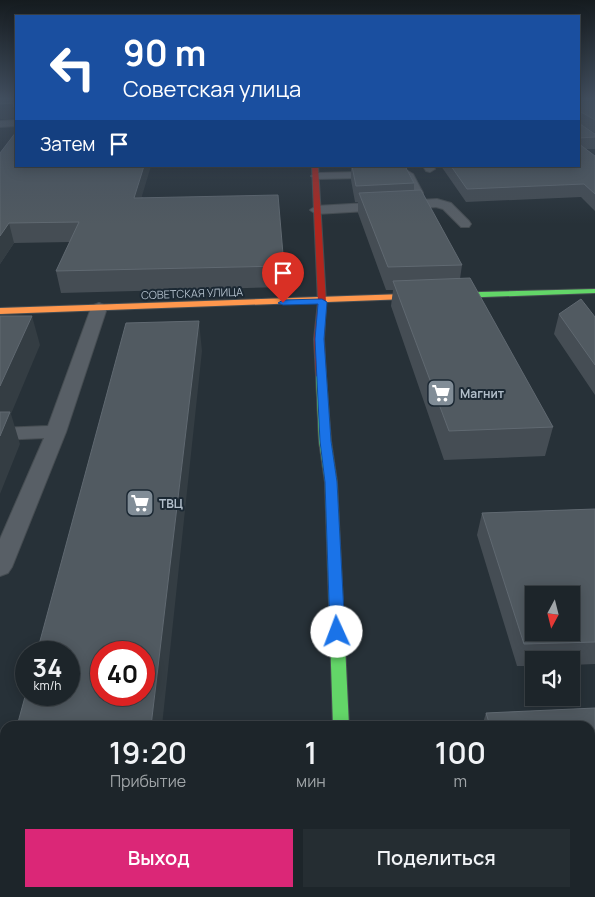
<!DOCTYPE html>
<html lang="ru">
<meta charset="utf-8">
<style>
:root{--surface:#1d252a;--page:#252d32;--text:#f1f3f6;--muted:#a0a5a8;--line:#3b4247;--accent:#db2777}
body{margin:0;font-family:Manrope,sans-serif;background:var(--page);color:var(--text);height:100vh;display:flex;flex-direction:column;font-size:19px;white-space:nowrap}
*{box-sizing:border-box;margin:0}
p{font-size:16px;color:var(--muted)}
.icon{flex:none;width:28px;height:28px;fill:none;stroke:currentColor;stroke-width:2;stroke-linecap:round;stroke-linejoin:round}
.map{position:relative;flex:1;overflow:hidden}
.drawer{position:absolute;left:0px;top:721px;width:595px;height:176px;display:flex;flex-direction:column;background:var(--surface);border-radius:15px 15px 0 0;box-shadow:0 2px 12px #0003,0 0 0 1px var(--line)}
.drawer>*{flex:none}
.hud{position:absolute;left:15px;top:15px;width:565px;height:152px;border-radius:0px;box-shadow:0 2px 12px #0003,0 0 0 1px var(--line);background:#1a4fa0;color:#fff;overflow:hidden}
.needle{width:32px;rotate:187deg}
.buttons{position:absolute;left:525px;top:586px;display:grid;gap:10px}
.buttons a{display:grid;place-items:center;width:55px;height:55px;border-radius:0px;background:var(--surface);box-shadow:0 2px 12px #0003,0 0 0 1px var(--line);font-size:25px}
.speed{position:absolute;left:15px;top:641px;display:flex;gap:10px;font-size:25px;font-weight:700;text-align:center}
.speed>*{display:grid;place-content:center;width:65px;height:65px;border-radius:50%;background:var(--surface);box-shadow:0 2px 12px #0003,0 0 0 1px var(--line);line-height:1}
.speed small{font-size:12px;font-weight:400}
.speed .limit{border:8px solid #d22;background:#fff;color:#111}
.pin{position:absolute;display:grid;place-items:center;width:42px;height:42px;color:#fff;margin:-51px -21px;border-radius:50% 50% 50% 0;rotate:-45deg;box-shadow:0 0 5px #0007}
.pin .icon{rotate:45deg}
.me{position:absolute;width:55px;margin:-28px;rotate:358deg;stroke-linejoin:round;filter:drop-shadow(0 0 4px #0008)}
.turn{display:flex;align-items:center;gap:18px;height:105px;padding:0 25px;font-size:22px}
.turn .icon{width:65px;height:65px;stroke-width:2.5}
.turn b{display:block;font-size:35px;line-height:42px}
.then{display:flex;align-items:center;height:48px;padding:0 25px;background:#0003;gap:10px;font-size:19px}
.eta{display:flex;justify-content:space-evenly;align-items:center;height:85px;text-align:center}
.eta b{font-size:30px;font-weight:600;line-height:35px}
.cta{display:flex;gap:10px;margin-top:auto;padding:10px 25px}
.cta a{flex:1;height:58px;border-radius:0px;background:var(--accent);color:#fff;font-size:20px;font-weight:600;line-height:58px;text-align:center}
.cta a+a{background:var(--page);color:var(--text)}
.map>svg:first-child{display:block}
</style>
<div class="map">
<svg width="595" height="897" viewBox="0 0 595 897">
<rect width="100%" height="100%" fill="#273138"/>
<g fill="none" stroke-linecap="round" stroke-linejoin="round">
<defs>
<path id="lane" d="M16,120V126L0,127V121Z
M423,166H433L435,169L430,172L426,171Z
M408,171L413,174L423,193L421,195H413L404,177L316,179L311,176L316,173Z
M437,199L451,203L469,221L471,224L469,227H461L443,209L436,207L316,214L310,210L316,206Z
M99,303L104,305L107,308L66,432L12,567L8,573L0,576V539L44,438L0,440V428L48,426L91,308L94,305Z"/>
<path id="street" d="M324,892H372V897H324Z"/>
<path id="fast" d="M595,289V293L404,300L400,297L404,294Z
M321,373L326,376L331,441L337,482L349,726H333L325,482L319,441L316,376Z"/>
<path id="slow" d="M404,294L407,295V299L0,314V308Z"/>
<path id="jam" d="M312,166H318L326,302L324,339L326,376L321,379L316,376L314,339L318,302Z"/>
</defs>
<use href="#lane" stroke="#464d52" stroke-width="2"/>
<use href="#street" stroke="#464d52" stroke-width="1"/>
<use href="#fast" stroke="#464d52" stroke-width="2"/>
<use href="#slow" stroke="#464d52" stroke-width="2"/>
<use href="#jam" stroke="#464d52" stroke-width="2"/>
<use href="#lane" fill="#585f66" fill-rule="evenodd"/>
<use href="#street" fill="#585f66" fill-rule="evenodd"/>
<use href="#fast" fill="#63d668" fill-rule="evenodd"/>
<use href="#slow" fill="#ff974d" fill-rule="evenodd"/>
<use href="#jam" fill="#b3261e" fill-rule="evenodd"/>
</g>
<path fill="#454d54" d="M16,99V119V118L0,119Z
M579,99H595V133L580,124L595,134V149H586L595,156V211L581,197L466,202L441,166H579Z
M0,153L142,197L284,266L285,287L61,293L56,271L70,242L14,243L0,264Z
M351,166H405L414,183V190L462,265L460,279L553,427L545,456L444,460L391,306L393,290H386L358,213V202H355L351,180Z
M559,314L595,317V395L554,334Z
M595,509V664L571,665V660H534V666H517L477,535L482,513Z
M595,708V897H515L514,892H590V726H482L486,713Z"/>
<path fill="#343d43" d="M13,103L16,118L0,119V104Z
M144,166H151L136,216L134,198Z
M9,223L14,243L0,264V236Z
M32,316L40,345L11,414L20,444L0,494V386Z
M199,321L202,351L162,726H151Z
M131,892H144V897H130Z"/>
<path fill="#515a61" stroke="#606971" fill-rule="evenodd" d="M0,99H16V107H14L13,103L0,104Z
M579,99H595V120L581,112L580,124L595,134V137L579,138Z
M16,132V166H144L134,198L278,195L284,266L56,271L79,222L9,223L0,236V153Z
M579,144L595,156V194L584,184L467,189L451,166H579Z
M352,166H405L414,183L356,186Z
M421,190L462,265L388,267L359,193Z
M470,278L553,427L449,431L393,281Z
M581,299L595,317V365L559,314Z
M0,316H32L0,386Z
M199,321L151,726H17L26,693V695H69V652H37L126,323ZM101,652H144V695H101Z
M0,412H10L0,436Z
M595,509V642L524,644L482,513ZM534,595H571V632H534Z
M595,708V897H534L533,892H590V726H490L486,713Z
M5,772V892H131L130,897H0V790Z"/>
<linearGradient id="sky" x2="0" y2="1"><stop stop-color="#151b1f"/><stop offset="0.44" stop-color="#414e5e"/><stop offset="1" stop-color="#414e5e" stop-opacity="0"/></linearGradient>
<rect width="595" height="224" fill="url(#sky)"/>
<path fill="#1a73e8" stroke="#114b97" d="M322,299L327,302L324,339L331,441L337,482L345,632L343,636L337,638L332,636L330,632L325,482L320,441L315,339L318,304L283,305L278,303L283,300Z"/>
<defs>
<symbol id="supermarket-square" viewBox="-11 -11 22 22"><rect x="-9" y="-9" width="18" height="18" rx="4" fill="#818d97" stroke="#1b2833"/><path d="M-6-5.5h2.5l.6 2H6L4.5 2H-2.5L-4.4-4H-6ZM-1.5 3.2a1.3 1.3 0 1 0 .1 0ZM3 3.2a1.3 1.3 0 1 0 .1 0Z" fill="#fff"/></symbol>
</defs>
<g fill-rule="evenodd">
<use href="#supermarket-square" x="425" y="377" width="32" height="32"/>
<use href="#supermarket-square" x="124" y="487" width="32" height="32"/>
</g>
<g text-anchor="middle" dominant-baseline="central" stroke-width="4" stroke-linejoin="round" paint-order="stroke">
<g font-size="11" fill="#b1beca" stroke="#1b2833">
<text transform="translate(192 293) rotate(-2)">СОВЕТСКАЯ УЛИЦА</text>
</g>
<g font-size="12" font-weight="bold" fill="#b1beca" stroke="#1b2833" text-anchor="start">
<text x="460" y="393">Магнит</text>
<text x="159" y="503">ТВЦ</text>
</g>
</g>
</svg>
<div class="buttons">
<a><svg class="needle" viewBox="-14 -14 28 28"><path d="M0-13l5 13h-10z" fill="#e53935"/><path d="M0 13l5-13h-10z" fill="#a0a5a8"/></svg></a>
<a><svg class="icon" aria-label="sound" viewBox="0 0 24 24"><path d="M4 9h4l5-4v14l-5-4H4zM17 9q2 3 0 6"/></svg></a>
</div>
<div class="speed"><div>34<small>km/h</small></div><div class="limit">40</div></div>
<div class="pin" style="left:283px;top:303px;background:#d93025"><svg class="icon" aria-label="arrive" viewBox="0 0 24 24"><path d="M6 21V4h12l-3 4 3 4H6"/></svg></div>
<svg class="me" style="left:337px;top:632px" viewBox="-20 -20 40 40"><circle r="19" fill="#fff"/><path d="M0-13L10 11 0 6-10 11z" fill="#1a73e8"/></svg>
<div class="hud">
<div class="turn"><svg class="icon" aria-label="left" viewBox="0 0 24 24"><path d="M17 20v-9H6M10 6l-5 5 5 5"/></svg><div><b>90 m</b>Советская улица</div></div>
<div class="then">Затем<svg class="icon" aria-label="arrive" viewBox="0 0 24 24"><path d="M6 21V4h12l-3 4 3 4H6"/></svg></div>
</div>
<section class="drawer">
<div class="eta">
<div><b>19:20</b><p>Прибытие</p></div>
<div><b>1</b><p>мин</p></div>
<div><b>100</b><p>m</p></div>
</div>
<div class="cta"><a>Выход</a><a>Поделиться</a></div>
</section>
</div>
